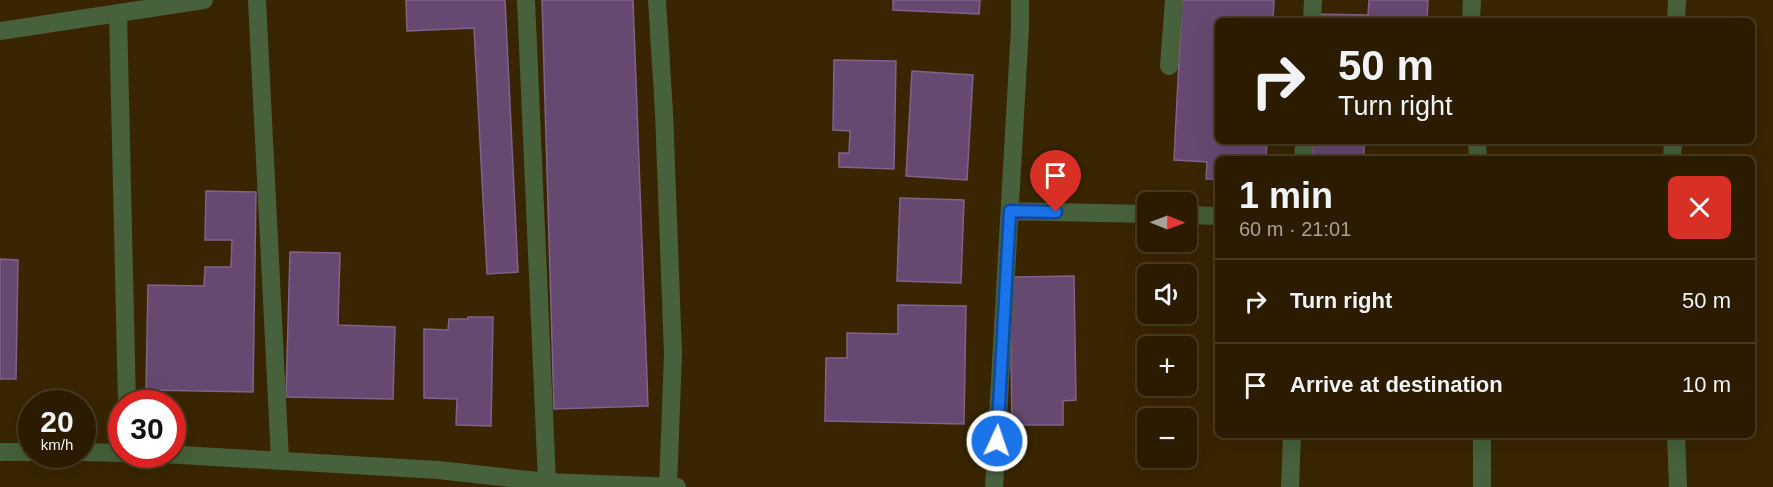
<!DOCTYPE html>
<meta charset="utf-8">
<style>
:root{--surface:#2b1c01;--page:#33250b;--text:#f1f3f6;--muted:#a6a199;--line:#473a23}
body{margin:0;font-family:Helvetica,sans-serif;background:var(--page);color:var(--text);height:100vh;display:flex;flex-direction:column;font-size:22px;white-space:nowrap}
*{box-sizing:border-box;margin:0}
p{font-size:20px;color:var(--muted)}
.icon{flex:none;width:33px;height:33px;fill:none;stroke:currentColor;stroke-width:2;stroke-linecap:round;stroke-linejoin:round}
.map{position:relative;flex:1;overflow:hidden}
.side{position:absolute;left:1215px;top:156px;width:540px;height:282px;display:flex;flex-direction:column;background:var(--surface);border-radius:9px;box-shadow:0 6px 24px #0002,0 0 0 2px var(--line)}
.side>*{flex:none}
.banner{position:absolute;left:1215px;top:18px;width:540px;height:126px;border-radius:9px;box-shadow:0 6px 24px #0002,0 0 0 2px var(--line);background:#2b1c01;color:var(--text);overflow:hidden}
.needle{width:39px;rotate:91deg}
.buttons{position:absolute;left:1137px;top:192px;display:grid;gap:12px}
.buttons a{display:grid;place-items:center;width:60px;height:60px;border-radius:9px;background:var(--surface);box-shadow:0 6px 24px #0002,0 0 0 2px var(--line);font-size:30px}
.speed{position:absolute;left:18px;top:390px;display:flex;gap:12px;font-size:30px;font-weight:700;text-align:center}
.speed>*{display:grid;place-content:center;width:78px;height:78px;border-radius:50%;background:var(--surface);box-shadow:0 6px 24px #0002,0 0 0 2px var(--line);line-height:1}
.speed small{font-size:15px;font-weight:400}
.speed .limit{border:9px solid #d22;background:#fff;color:#111}
.pin{position:absolute;display:grid;place-items:center;width:51px;height:51px;color:#fff;margin:-62px -26px;border-radius:50% 50% 50% 0;rotate:-45deg;box-shadow:0 0 6px #0007}
.pin .icon{rotate:45deg}
.me{position:absolute;width:66px;margin:-33px;rotate:3deg;stroke-linejoin:round;filter:drop-shadow(0 0 4px #0008)}
.turn{display:flex;align-items:center;gap:21px;height:126px;padding:0 24px;font-size:27px}
.turn .icon{width:78px;height:78px;stroke-width:2.5}
.turn b{display:block;font-size:42px;line-height:51px}
.round{display:grid;place-items:center;flex:none;width:63px;height:63px;border-radius:9px;background:var(--page)}
.headline{display:flex;align-items:center;justify-content:space-between;height:102px;padding:0 24px}
h1{font-size:36px;font-weight:700;line-height:45px}
ul{padding:0;list-style:none}
li{display:flex;align-items:center;gap:18px;height:84px;padding:0 24px;border-top:2px solid var(--line)}
li div{flex:1}
li b{display:block;font-size:22px}
li em{font-style:normal}
.map>svg:first-child{display:block}
</style>
<div class="map">
<svg width="1773" height="487" viewBox="0 0 1773 487">
<rect width="100%" height="100%" fill="#392501"/>
<path fill="#664970" stroke="#80628a" stroke-width="1.5" d="M406,0H505L518,272L487,274L474,28L407,31Z
M542,0H633L648,406L554,409Z
M893,0H980L979,14L893,10Z
M1182,0H1274L1273,21H1218V141H1267L1266,159H1218V179H1206L1207,162L1174,160Z
M1369,0H1428L1427,21H1316V14L1368,15Z
M834,60L896,61L894,169L839,167V153H849L850,131L833,130Z
M912,71L973,75L967,180L906,176Z
M1313,141H1364V159H1313Z
M206,191L256,192L253,392L146,390L148,285L204,286L205,267H231L232,240H205Z
M900,198L964,200L961,283L897,281Z
M290,252L340,253L338,325L395,327L393,399L286,397Z
M0,259L18,260L16,379H0Z
M1074,276L1076,400L1063,401V425H1012L1010,277Z
M898,305L966,306L964,424L825,421L826,358H847V333L898,334Z
M468,317H493L491,426L456,425L457,399L424,398V329L448,330L449,319H468Z"/>
<g fill="none" stroke-linecap="round" stroke-linejoin="round">
<path stroke="#46613b" stroke-width="18" d="M257,0L280,460
M526,0L547,482
M657,0L664,112L673,354L668,487
M118,13L127,404
M1312,21L1313,0
M1471,21L1472,0
M1676,21L1677,0
M0,31L204,0
M1169,66L1174,0
M1477,141L1478,159
M1303,159L1304,141
M1672,159L1673,141
M1010,211L1148,214
M1186,215L1218,216
M1482,435V487
M1676,435L1678,487
M0,452H32
M82,452L122,453
M164,454L438,470L547,482L677,487
M994,487L1020,27V0
M1290,487L1292,435"/>
</g>
<g fill="none" stroke-linecap="round" stroke-linejoin="round">
<defs>
<path id="route" d="M997,441L1010,211L1056,212"/>
</defs>
<use href="#route" stroke="#114b97" stroke-width="15"/>
<use href="#route" stroke="#1a73e8" stroke-width="10"/>
</g>
</svg>
<div class="buttons">
<a><svg class="needle" viewBox="-14 -14 28 28"><path d="M0-13l5 13h-10z" fill="#e53935"/><path d="M0 13l5-13h-10z" fill="#a6a199"/></svg></a>
<a><svg class="icon" aria-label="sound" viewBox="0 0 24 24"><path d="M4 9h4l5-4v14l-5-4H4zM17 9q2 3 0 6"/></svg></a>
<a>+</a>
<a>−</a>
</div>
<div class="speed"><div>20<small>km/h</small></div><div class="limit">30</div></div>
<div class="pin" style="left:1056px;top:212px;background:#d93025"><svg class="icon" aria-label="arrive" viewBox="0 0 24 24"><path d="M6 21V4h12l-3 4 3 4H6"/></svg></div>
<svg class="me" style="left:997px;top:441px" viewBox="-20 -20 40 40"><circle r="17" fill="#1a73e8" stroke="#fff" stroke-width="3"/><path d="M0-11L8 9 0 5-8 9z" fill="#fff"/></svg>
<div class="banner">
<div class="turn"><svg class="icon" aria-label="right" viewBox="0 0 24 24"><path d="M7 20v-9h11M14 6l5 5-5 5"/></svg><div><b>50 m</b>Turn right</div></div>
</div>
<section class="side">
<div class="headline"><div><h1>1 min</h1><p>60 m · 21:01</p></div><a class="round" style="background:#d93025;color:#fff"><svg class="icon" aria-label="close" viewBox="0 0 24 24"><path d="M6 6l12 12M18 6L6 18"/></svg></a></div>
<ul>
<li><svg class="icon" aria-label="right" viewBox="0 0 24 24"><path d="M7 20v-9h11M14 6l5 5-5 5"/></svg><div><b>Turn right</b></div><em>50 m</em></li>
<li><svg class="icon" aria-label="arrive" viewBox="0 0 24 24"><path d="M6 21V4h12l-3 4 3 4H6"/></svg><div><b>Arrive at destination</b></div><em>10 m</em></li>
</ul>
</section>
</div>
